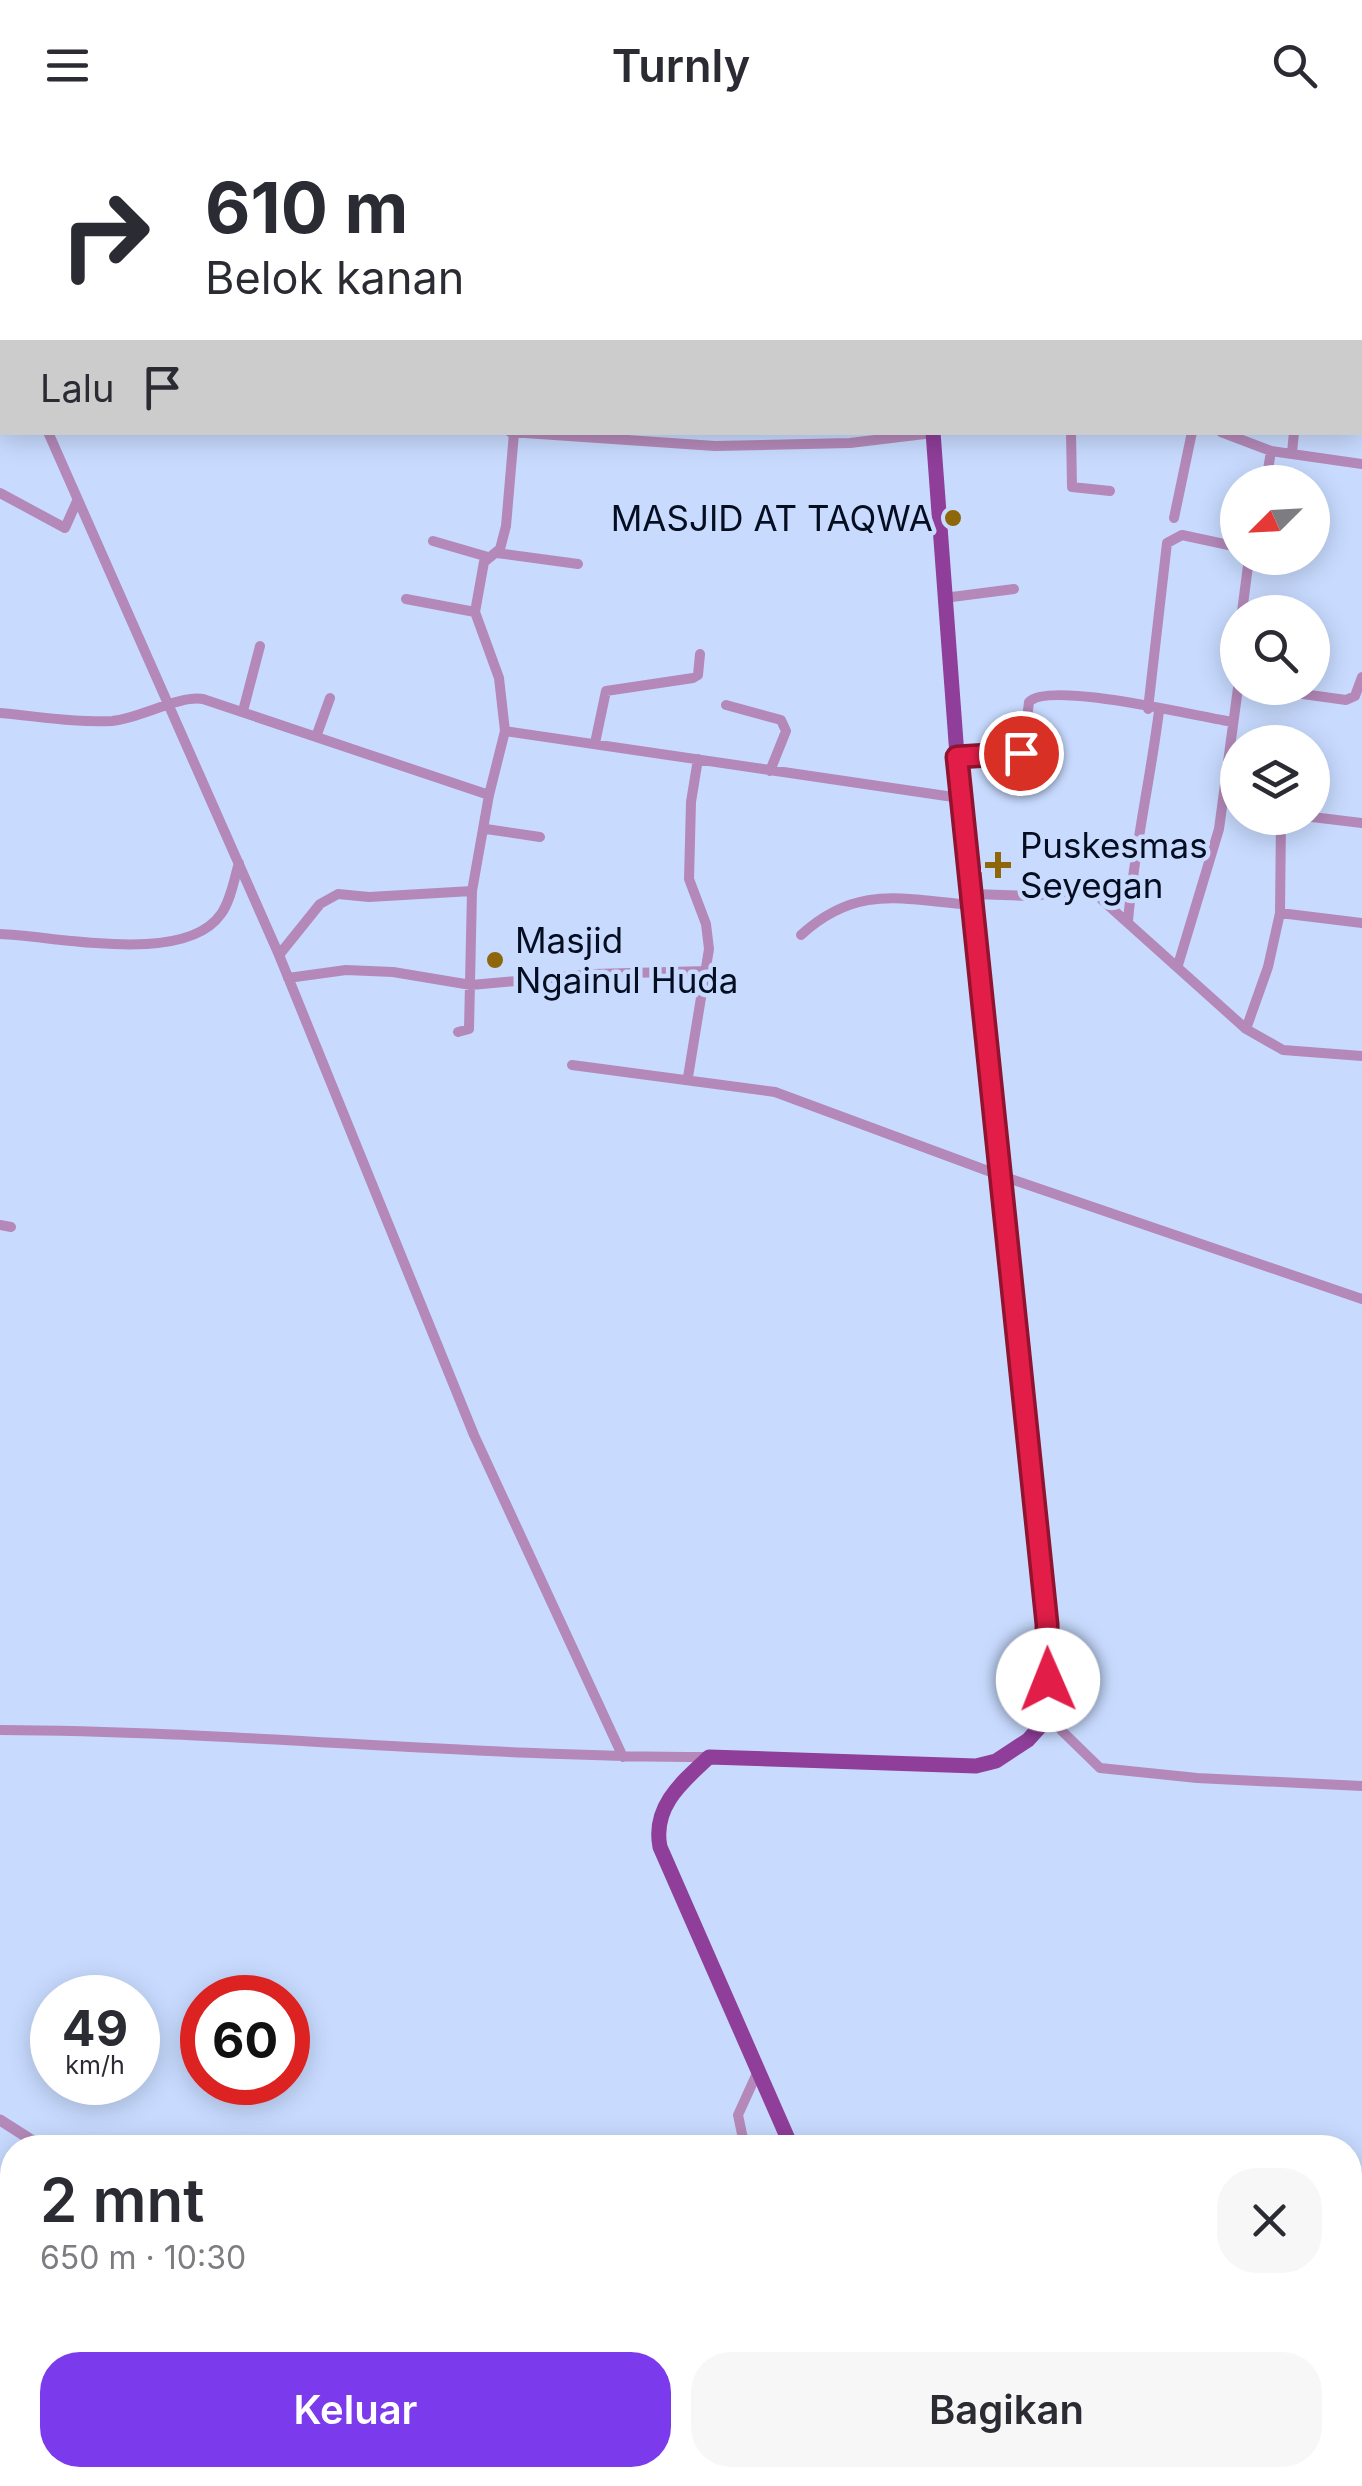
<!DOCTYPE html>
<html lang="id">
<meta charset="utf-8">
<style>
:root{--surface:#fff;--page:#f7f7f7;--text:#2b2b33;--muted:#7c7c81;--accent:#7c3aed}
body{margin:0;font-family:Inter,sans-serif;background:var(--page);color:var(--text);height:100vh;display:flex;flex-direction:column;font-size:38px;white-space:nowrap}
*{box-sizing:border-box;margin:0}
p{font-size:32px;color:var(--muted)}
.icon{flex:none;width:55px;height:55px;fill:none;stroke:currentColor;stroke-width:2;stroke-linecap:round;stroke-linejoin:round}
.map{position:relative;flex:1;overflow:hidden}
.drawer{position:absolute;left:0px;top:2005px;width:1362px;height:352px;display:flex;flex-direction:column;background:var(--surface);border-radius:40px 40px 0 0;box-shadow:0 5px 25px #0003}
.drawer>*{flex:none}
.top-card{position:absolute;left:0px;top:0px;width:1362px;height:305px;box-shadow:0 5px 25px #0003;background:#fff;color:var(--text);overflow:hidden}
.needle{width:65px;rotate:246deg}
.tools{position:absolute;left:1220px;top:335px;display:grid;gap:20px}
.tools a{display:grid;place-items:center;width:110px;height:110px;border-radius:50%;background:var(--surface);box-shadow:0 5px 25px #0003;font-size:50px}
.speed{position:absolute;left:30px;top:1845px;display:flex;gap:20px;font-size:50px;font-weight:700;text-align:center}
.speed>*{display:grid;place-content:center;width:130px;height:130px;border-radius:50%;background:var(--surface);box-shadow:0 5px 25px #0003;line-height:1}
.speed small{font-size:25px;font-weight:400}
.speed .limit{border:15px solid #d22;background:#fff;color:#111}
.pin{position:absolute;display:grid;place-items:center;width:85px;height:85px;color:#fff;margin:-42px;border:5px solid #fff;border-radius:50%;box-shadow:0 2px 10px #0007}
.me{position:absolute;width:110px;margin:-55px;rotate:359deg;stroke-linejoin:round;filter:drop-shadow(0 0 8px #0008)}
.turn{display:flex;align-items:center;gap:35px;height:210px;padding:0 40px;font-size:45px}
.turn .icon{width:130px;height:130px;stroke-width:2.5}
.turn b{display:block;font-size:70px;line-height:85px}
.then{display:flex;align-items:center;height:95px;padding:0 40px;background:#0003;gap:20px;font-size:38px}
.round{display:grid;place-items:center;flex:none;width:105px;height:105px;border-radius:40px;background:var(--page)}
.headline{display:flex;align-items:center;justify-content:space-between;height:170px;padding:0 40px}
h1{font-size:60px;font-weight:600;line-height:75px}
.action{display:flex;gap:20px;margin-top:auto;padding:20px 40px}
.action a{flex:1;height:115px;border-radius:40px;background:var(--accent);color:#fff;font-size:40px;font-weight:600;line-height:115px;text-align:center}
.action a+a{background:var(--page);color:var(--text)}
header{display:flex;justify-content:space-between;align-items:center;height:130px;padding:0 40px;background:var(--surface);font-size:45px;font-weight:600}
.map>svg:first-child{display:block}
</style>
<header><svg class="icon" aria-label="menu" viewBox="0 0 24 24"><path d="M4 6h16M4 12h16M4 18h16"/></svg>Turnly<svg class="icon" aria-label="search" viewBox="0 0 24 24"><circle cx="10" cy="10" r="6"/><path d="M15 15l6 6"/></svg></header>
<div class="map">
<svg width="1362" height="2356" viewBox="0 0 1362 2356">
<rect width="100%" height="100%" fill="#c8dbff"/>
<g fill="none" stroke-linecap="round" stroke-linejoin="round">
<path stroke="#b489b9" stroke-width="10" d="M56,0L60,2
M354,0L355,2
M1134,0L1145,2
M1073,2L1074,0
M0,148L2,149
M0,187L2,193
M1360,195H1362
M48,302L279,825L474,1305L623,1627
M510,302L715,316L850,313L933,303
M1071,302L1072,357L1110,361
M1221,302L1271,321L1362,334
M1292,323L1294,302
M1266,352L1271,321
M0,363L65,398L77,371
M1174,388L1192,302
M433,411L488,427
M497,423L578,434
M944,468L1014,459
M406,469L475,482
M1242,482L1249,428
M1259,558L1346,570L1355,566L1362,547
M726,575L781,590L786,601L770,641
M1148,579L1167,413L1182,405L1238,417
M243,581L260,516
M0,583C36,586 76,593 112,591C141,588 179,565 203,569L489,665L505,601L960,668
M505,601L499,548L475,482L484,432L500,419L506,396L514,303
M316,607L330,568
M595,613L606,561L693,548L698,545L700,524
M957,627L1023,622L1029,572C1049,550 1198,587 1233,592
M1312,687L1362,693
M486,699L540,707
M972,764L1030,766L1090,759L1246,899L1283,920L1362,926
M1280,783L1362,793
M1128,791C1134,720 1150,652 1159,581
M0,804C57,806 185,836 221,784C231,770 234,749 239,733
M801,805C858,753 903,770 973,775
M279,825L320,774L338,764L369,767L472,761L489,665
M1178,835L1219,699L1238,558
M288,848L346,840L393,842L471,855L593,844L707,841
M1246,899L1268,837L1280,783L1281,688
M458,902L469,899L472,761
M572,935L775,962L999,1045L1362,1169
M688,947L709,819L706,794L689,749L691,672L698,629
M0,1095L11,1097
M1049,1580L1062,1601L1100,1638L1197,1648L1362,1656
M0,1600C236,1601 472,1627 708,1627
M745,2018L738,1985L758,1941
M0,2199L12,2196
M1350,2227L1362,2229
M0,2313L12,2311
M59,2345L61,2356
M197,2345L212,2349L214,2356
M1046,2345L1054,2356
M1272,2345L1281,2356
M415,2356L431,2345"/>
<path stroke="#b489b9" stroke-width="11" d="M0,1990L44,2018
M615,2345L633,2356"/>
<path stroke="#9f5fa7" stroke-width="14" d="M108,2L111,0
M0,125L2,122"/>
<path stroke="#8f3e99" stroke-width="15" d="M914,0V2
M792,2018L660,1717C652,1677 682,1652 709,1627L976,1636L996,1631L1028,1610L1047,1589V1493L958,639L933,302
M931,2345L935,2356"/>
</g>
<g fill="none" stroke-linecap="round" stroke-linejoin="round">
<defs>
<path id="route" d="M1021,623L957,627L1047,1494L1048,1550"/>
</defs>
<use href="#route" stroke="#92132f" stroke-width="25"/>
<use href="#route" stroke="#e11d48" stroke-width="18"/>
</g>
<g fill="#8d6709" stroke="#c8dbff" stroke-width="4">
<circle cx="953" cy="388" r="10"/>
<path d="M993 720h10v10h10v10h-10v10h-10v-10h-10v-10h10z"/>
<circle cx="495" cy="830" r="10"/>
</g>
<g text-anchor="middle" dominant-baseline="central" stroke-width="9" stroke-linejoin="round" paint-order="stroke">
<g font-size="35" fill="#050d21" stroke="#c8dbff" text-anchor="start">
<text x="933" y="388" text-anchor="end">MASJID AT TAQWA</text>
<text x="1020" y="715">Puskesmas<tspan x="1020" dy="40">Seyegan</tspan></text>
<text x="515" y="810">Masjid<tspan x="515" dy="40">Ngainul Huda</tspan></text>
</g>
</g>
</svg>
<div class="tools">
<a><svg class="needle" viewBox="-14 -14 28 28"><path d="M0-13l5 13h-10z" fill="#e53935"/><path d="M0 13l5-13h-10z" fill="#7c7c81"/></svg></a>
<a><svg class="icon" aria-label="search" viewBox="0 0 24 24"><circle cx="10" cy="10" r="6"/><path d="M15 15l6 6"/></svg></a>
<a><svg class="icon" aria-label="layers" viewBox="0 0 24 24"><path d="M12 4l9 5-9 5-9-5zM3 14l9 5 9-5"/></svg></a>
</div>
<div class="speed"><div>49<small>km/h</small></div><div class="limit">60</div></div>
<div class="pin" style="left:1021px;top:623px;background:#d93025"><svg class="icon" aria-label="arrive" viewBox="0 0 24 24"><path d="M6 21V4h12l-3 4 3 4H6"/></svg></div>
<svg class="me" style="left:1048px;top:1550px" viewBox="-20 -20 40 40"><circle r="19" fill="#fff"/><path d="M0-13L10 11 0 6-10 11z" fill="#e11d48"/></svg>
<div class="top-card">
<div class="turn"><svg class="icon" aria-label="right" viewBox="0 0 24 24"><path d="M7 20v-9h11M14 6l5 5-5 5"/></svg><div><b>610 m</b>Belok kanan</div></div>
<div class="then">Lalu<svg class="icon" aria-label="arrive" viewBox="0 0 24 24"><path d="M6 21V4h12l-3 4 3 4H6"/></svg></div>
</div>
<section class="drawer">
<div class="headline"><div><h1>2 mnt</h1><p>650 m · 10:30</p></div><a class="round"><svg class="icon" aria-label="close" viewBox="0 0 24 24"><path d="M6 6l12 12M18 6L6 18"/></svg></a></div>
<div class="action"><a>Keluar</a><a>Bagikan</a></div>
</section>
</div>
